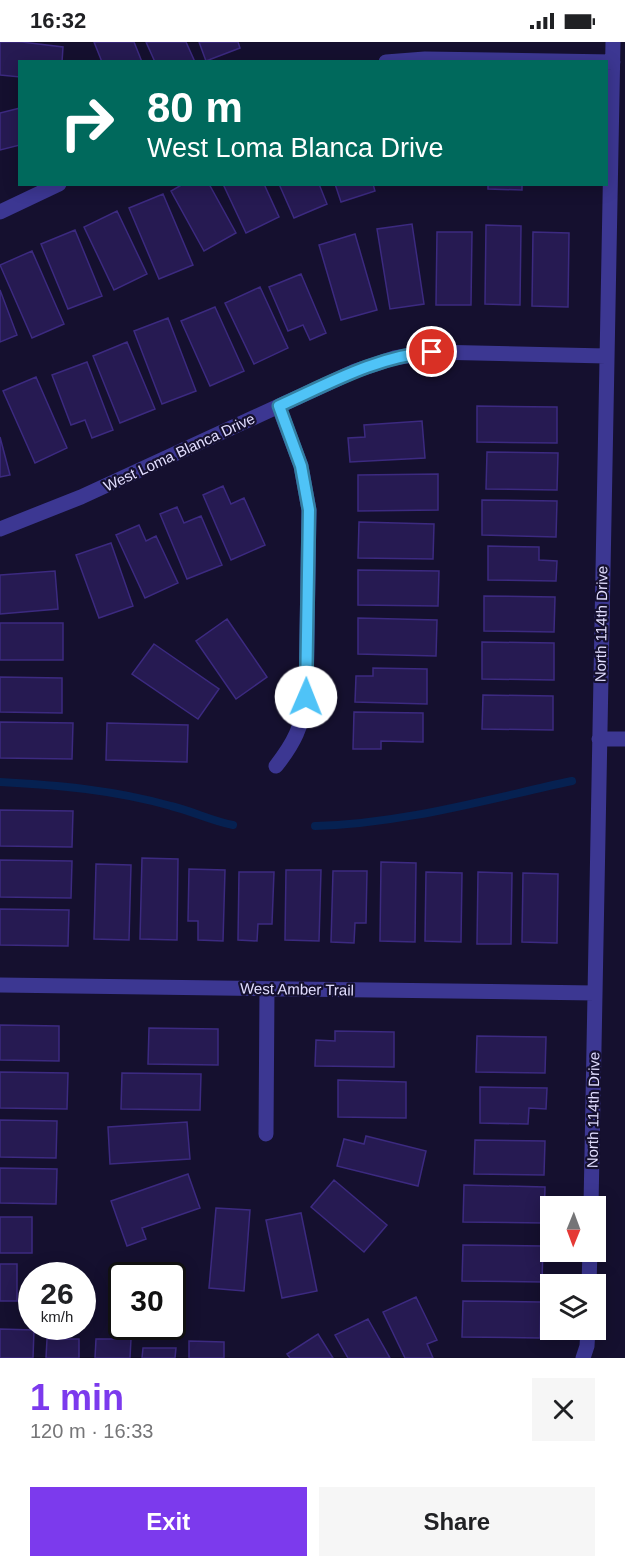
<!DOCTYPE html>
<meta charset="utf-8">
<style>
:root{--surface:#fff;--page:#f6f6f6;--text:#202124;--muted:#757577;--accent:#7c3aed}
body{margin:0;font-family:Helvetica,sans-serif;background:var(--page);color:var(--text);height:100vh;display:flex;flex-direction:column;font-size:22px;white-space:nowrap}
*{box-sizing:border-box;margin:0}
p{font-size:20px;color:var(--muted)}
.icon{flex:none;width:33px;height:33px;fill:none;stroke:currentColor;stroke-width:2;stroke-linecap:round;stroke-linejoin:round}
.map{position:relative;height:1316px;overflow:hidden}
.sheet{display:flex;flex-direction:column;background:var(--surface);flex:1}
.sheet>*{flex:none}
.hud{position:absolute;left:18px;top:18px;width:590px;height:126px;border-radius:0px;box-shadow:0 3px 15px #0003;background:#00695c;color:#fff;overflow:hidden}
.needle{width:39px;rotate:181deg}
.fabs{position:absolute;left:540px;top:1154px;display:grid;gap:12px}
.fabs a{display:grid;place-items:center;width:66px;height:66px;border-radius:0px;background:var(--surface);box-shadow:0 3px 15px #0003;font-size:30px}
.speed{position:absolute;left:18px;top:1220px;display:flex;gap:12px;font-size:30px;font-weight:700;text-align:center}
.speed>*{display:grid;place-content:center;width:78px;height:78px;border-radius:50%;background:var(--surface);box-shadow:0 3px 15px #0003;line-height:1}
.speed small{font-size:15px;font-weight:400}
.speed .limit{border:3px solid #111;border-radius:9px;background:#fff;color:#111}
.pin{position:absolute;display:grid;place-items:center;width:51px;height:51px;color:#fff;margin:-26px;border:3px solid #fff;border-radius:50%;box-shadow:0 2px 6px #0007}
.me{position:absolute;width:66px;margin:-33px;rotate:1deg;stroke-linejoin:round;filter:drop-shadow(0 0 4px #0008)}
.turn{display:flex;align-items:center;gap:21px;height:126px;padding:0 30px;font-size:27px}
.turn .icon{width:78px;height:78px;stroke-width:2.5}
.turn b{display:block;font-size:42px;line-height:51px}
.round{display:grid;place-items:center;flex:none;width:63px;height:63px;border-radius:0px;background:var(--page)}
.head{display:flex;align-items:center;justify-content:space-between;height:102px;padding:0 30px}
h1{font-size:36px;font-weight:600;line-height:45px;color:var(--accent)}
.button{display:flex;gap:12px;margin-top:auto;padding:12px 30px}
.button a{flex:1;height:69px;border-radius:0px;background:var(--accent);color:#fff;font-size:24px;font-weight:600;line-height:69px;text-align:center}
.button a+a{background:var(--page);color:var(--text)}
.status{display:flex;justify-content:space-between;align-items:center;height:42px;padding:0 30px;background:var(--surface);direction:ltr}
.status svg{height:16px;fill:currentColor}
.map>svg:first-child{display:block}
</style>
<div class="status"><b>16:32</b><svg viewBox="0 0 49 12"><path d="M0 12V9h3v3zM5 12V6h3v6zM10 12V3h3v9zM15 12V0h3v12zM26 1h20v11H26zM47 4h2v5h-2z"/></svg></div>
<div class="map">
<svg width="625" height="1316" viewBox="0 0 625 1316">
<rect width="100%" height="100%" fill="#15102f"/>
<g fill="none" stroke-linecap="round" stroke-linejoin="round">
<path stroke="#062151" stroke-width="8" d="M0,740C57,743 115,748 171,764C192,769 212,779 233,783
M315,784C402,782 488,757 572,739"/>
</g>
<path fill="#261a52" stroke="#3c2a80" stroke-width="1.5" d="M0,0H22L63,5L62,20H20V35L0,33Z
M94,0H134L142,20H102Z
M146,0H186L195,20H155Z
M199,0H238L240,6L206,19Z
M20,66V103L0,108V71Z
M183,142H209L236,191L204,209L171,149Z
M223,142H264L279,175L246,191Z
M279,142H319L327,162L294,176Z
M335,142H373L375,149L341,160Z
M488,142H522V148L488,147Z
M163,152L193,223L159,237L129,166Z
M117,169L147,232L114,248L84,185Z
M412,182L424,262L390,267L377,187Z
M486,183L521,184L520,263L485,262Z
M75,188L102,254L68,267L41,202Z
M437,190H472L471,263H436Z
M533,190L569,191L568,265L532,264Z
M355,192L377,268L341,278L319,203Z
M32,209L64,282L32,296L0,223Z
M301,232L326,291L310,298L303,283L288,289L269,245Z
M260,245L288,306L254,322L225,261Z
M0,248L17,293L0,300Z
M215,265L244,329L210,344L181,279Z
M168,276L196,349L162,362L134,289Z
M127,300L155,367L120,381L93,314Z
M87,320L113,388L92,396L85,378L71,383L52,333Z
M36,335L67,406L35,421L3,349Z
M477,364L557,365V401L477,400Z
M422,379L425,416L350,420L348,396L365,395L364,383Z
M0,395L10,433L0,435Z
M487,410L558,411L557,448L486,447Z
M438,432V468L358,469V433Z
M223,444L231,462L244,456L265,503L231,518L203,453Z
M482,458L557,459L556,495L482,493Z
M177,465L184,481L201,474L222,523L187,537L160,472Z
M359,480L434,482L433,517L358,516Z
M139,483L146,499L156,494L178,541L145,556L116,493Z
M111,501L133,564L99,576L76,513Z
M488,504L539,505V518L557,519L556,539L488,538Z
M358,528L439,529L438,564L358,563Z
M55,529L58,567L0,572V533Z
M484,554L555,555L554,590L484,589Z
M358,576L437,578L436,614L358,612Z
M227,577L267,635L236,657L196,599Z
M0,581H63V618H0Z
M482,600L554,601V638L482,637Z
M154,602L219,647L198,677L132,632Z
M373,626L427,627V662L355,660L356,634H373Z
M0,635L62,636V671L0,670Z
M483,653L553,654V688L482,687Z
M354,670L423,671V700L381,699V707H353Z
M0,680L73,681L72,717L0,716Z
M107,681L188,683L187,720L106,718Z
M0,768L73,769L72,805L0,804Z
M142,816L178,817L177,898L140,897Z
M0,818L72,819L71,856L0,855Z
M381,820L416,821L415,900L380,899Z
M96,822L131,823L129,898L94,897Z
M189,827L225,828L223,899L198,898V879H188Z
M286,828H321L319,899L285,898Z
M333,829H367L366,881H355L354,901L331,900Z
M239,830H274L272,882H258L257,899L238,898Z
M426,830L462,831L461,900L425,899Z
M478,830L512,831L511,902H477Z
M523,831L558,832L557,901L522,900Z
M0,867L69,868L68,904L0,903Z
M0,983L59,984V1019L0,1018Z
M149,986L218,987V1023L148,1022Z
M335,989L394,990V1025L315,1024L316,998L335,999Z
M477,994L546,995L545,1031L476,1030Z
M0,1030L68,1031L67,1067L0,1066Z
M122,1031L201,1032L200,1068L121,1067Z
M338,1038L406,1040V1076L338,1075Z
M480,1045L547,1046L546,1067L529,1066L528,1082L480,1081Z
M0,1078L57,1079L56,1116L0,1115Z
M187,1080L190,1117L110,1122L108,1085Z
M366,1094L426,1109L418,1144L337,1124L344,1097L364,1102Z
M475,1098L545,1099L544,1133L474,1132Z
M0,1126L57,1127L56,1162L0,1161Z
M188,1132L200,1166L142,1186L146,1197L127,1204L111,1159Z
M334,1138L387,1183L364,1210L311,1165Z
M464,1143L545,1145L544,1181L463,1180Z
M216,1166L250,1168L244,1249L209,1246Z
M301,1171L317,1249L282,1256L266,1178Z
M0,1175H32V1211H0Z
M463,1203L543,1204L542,1240L462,1239Z
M0,1222H17V1259H0Z
M416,1255L437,1298L427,1302L433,1316H405L383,1270Z
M463,1259L541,1260L540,1296L462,1295Z
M368,1277L390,1316H348L335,1293Z
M0,1287L34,1288L33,1316H0Z
M318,1292L333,1316H290L287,1312Z
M47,1297H79V1316H46Z
M96,1297H131L130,1316H95Z
M189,1299L224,1300V1316H189Z
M143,1306H176L175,1316H142Z"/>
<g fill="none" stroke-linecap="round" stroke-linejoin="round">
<path stroke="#3c3792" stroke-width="15" d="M386,20L425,17L613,20
M0,170L59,142
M0,487L81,455L355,329L394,316L432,310L606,314
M599,697H625
M276,724C294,701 302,685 306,655L309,468L301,424L279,365
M0,943L595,951
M266,1092L267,947
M591,1164L613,0
M589,1242L590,1209
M583,1316L587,1304L588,1287"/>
</g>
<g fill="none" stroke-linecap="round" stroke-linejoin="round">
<defs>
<path id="route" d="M306,655L309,468L301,424L279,364C328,342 377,314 432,310"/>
</defs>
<use href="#route" stroke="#337fa1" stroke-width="15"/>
<use href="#route" stroke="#4fc3f7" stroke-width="10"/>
</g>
<g text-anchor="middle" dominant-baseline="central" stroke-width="4.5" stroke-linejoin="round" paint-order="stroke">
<g font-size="15" fill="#e2deff" stroke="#15102f">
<text transform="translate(179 410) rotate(-25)">West Loma Blanca Drive</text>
<text transform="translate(601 582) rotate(-89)">North 114th Drive</text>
<text transform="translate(297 947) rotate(1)">West Amber Trail</text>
<text transform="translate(593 1068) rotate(-89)">North 114th Drive</text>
</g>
</g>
</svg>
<div class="fabs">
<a><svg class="needle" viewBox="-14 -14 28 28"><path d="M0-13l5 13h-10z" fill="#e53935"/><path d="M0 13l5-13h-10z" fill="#757577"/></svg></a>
<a><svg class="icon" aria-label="layers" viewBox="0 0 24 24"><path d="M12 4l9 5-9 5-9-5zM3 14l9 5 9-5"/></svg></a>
</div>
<div class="speed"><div>26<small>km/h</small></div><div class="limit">30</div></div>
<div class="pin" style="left:432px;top:310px;background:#d93025"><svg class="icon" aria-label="arrive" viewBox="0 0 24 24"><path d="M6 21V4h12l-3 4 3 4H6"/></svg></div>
<svg class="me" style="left:306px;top:655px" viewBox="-20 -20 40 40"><circle r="19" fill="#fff"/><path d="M0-13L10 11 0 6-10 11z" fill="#4fc3f7"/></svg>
<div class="hud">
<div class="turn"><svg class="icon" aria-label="right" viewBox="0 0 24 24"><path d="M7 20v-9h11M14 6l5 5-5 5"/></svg><div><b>80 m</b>West Loma Blanca Drive</div></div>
</div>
</div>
<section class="sheet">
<div class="head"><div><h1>1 min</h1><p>120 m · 16:33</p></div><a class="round"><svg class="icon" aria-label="close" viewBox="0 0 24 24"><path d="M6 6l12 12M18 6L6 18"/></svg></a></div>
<div class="button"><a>Exit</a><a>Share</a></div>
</section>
